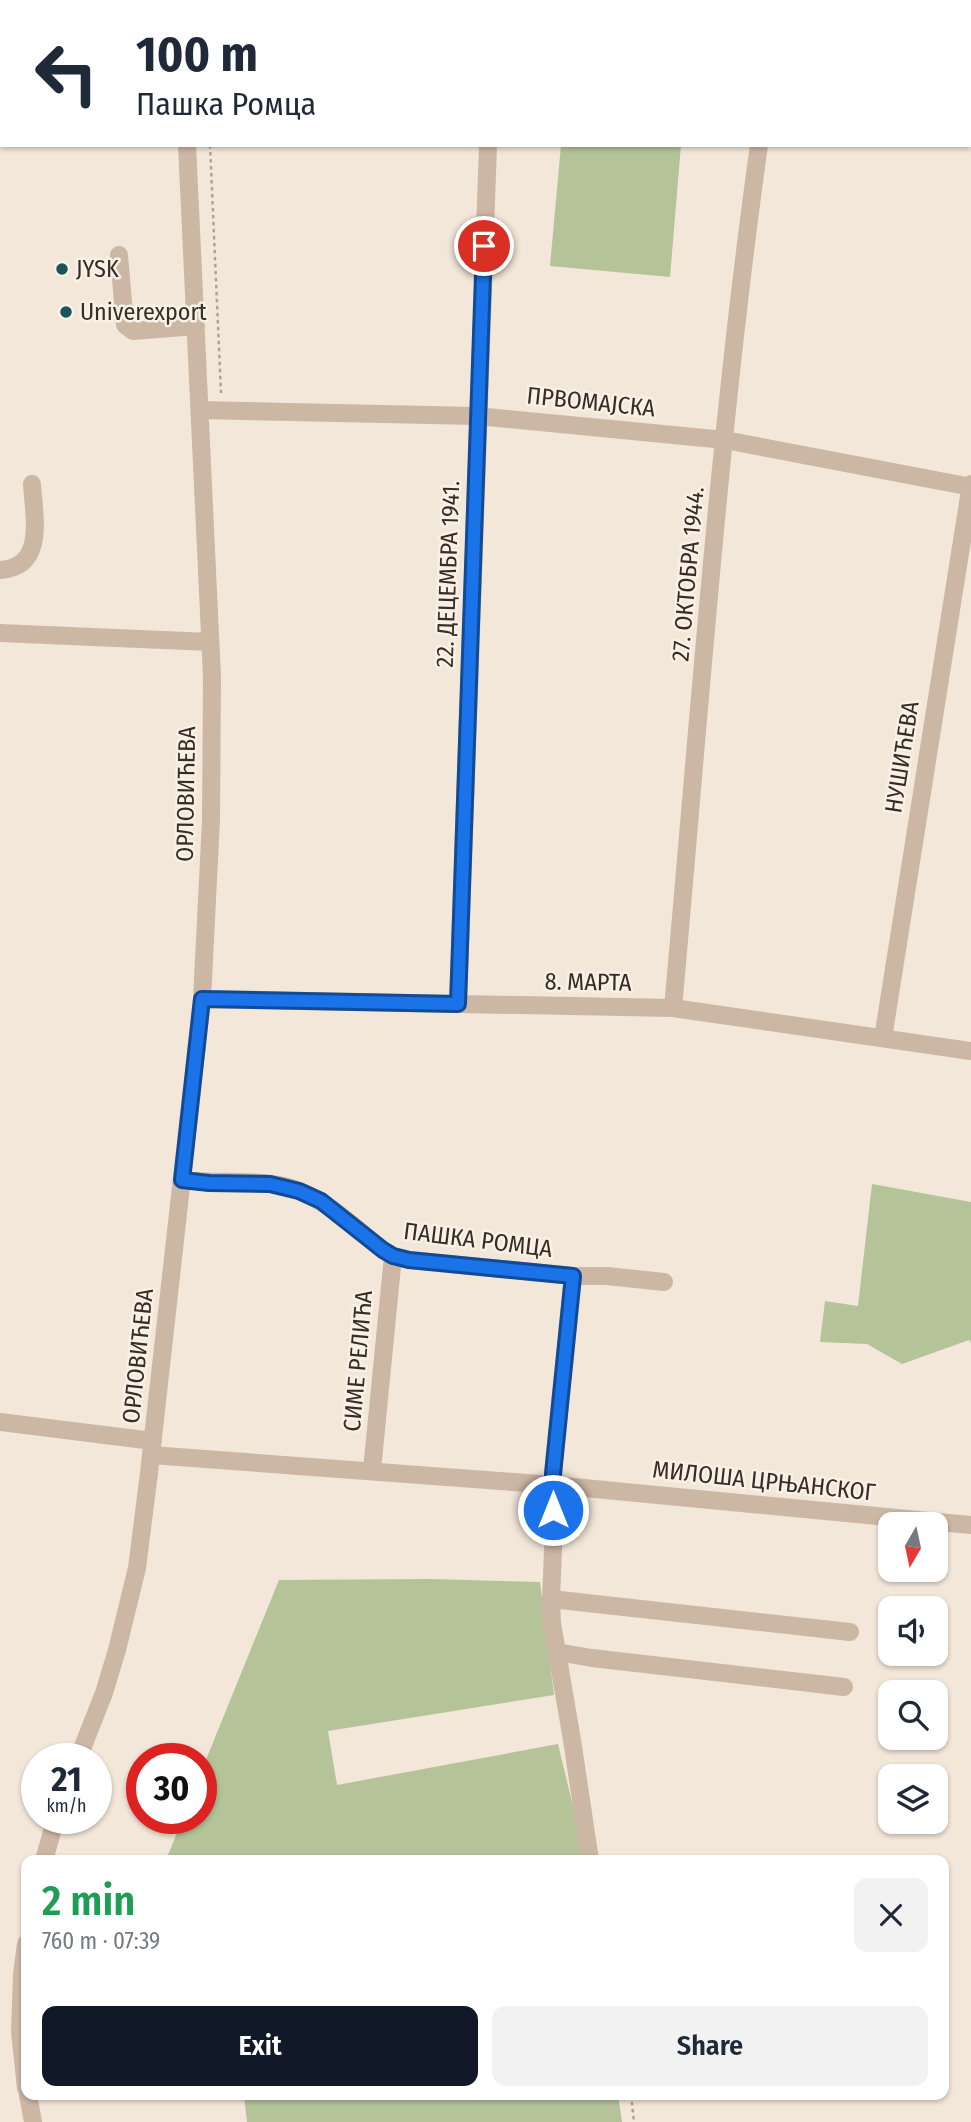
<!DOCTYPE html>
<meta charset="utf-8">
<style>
:root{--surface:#fff;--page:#f2f2f3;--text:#1f2937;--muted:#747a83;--accent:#111827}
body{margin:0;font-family:"Fira Sans Condensed",sans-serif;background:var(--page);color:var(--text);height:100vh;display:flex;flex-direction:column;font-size:26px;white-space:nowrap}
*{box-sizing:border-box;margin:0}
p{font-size:23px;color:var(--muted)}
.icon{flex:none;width:38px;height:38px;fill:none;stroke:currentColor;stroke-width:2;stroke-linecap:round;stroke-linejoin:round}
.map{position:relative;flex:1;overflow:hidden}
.details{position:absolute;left:21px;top:1855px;width:928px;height:245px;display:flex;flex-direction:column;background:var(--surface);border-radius:14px;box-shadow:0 2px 5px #0004}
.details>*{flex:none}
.guide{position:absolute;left:0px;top:0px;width:971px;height:147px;box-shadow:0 2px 5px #0004;background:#fff;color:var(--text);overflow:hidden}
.needle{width:46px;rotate:189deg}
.buttons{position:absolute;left:878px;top:1512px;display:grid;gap:14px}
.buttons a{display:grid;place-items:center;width:70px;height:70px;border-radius:14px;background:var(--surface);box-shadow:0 2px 5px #0004;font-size:35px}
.speed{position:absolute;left:21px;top:1743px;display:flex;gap:14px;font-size:35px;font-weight:700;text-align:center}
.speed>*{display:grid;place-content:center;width:91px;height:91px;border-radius:50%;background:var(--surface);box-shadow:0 2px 5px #0004;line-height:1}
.speed small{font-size:18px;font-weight:400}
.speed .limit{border:10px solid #d22;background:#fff;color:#111}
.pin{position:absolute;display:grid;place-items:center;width:60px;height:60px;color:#fff;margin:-30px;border:4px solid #fff;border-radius:50%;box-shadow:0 2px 7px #0007}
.me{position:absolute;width:77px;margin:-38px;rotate:0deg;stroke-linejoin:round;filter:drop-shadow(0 0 5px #0008)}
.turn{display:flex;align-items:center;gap:24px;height:147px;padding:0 21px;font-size:32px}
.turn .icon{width:91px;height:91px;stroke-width:2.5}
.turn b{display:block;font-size:49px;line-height:60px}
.round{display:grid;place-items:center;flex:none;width:74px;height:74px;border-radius:14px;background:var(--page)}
.summary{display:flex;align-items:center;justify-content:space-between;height:119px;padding:0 21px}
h1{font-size:42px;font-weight:600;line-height:52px;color:#1e9e55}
.cta{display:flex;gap:14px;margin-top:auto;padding:14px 21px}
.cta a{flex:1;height:80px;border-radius:14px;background:var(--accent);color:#fff;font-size:28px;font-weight:600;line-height:80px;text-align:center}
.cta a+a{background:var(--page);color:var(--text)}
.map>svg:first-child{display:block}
</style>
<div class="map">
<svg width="971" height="2122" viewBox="0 0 971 2122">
<rect width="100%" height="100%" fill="#f3e7d9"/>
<path fill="#b4c398" d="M561,145H681L670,277L550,266Z
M872,1184L971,1202V1343L969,1340L902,1364L867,1344L820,1342L825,1301L858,1306Z
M430,1579L540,1582L554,1695L328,1731L337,1785L558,1744L586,1860H166L183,1818H201V1772L279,1580Z
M244,2095H618L622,2122H247Z"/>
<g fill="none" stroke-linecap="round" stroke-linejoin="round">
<path stroke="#b7a18e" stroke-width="2.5" stroke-dasharray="3.5 3.5" stroke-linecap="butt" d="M204,0V2
M210,145L221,393
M631,2095L634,2122"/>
<path stroke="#ccb7a4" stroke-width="18" d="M181,0L182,2
M442,0L456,2
M502,2L503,0
M781,2V0
M970,98H971
M119,255L125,325L133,331L196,326
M201,410L477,416L725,440L971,487
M0,570C46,567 34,517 32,484
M0,633L210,642
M202,999L673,1008L971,1051
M458,1004L488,145
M673,1008C699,720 719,431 759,145
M883,1038L971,484
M182,1180C215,1184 253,1179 284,1186C323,1195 353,1227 383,1250L393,1256L409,1260L573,1276H607L664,1282
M573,1276L553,1473L554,1526L551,1599L552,1623L572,1740L590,1860
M0,1422L153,1441
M151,1455L553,1485L971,1525
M372,1470L393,1256
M551,1599L850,1632
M557,1652L592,1658L844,1687
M78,1759L104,1693L117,1650L137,1568L149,1473L202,999L211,820L212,677L187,145
M44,1860L56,1818
M26,1944L22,1974L20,2032L26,2088
M28,2095L33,2122"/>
</g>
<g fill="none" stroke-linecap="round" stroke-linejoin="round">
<defs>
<path id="route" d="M484,246L458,1004L202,999L182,1180L209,1183L270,1184L299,1191L321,1201L383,1250L393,1256L409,1260L573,1276L553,1474V1510"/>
</defs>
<use href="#route" stroke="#114b97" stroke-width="18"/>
<use href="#route" stroke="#1a73e8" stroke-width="12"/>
</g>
<g fill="#19555a" stroke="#faf1e6" stroke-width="2.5">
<circle cx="62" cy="269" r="7"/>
<circle cx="66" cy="312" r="7"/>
</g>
<g text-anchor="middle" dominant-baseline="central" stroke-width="5" stroke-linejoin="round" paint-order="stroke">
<g font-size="24" fill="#372c26" stroke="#faf1e6" text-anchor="start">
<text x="76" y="269">JYSK</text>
<text x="80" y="312">Univerexport</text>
</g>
<g font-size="24" fill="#372c26" stroke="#faf1e6">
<text transform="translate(591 402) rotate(6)">ПРВОМАЈСКА</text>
<text transform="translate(448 574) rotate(-88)">22. ДЕЦЕМБРА 1941.</text>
<text transform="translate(688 574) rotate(-85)">27. ОКТОБРА 1944.</text>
<text transform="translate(902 757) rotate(-81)">НУШИЋЕВА</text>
<text transform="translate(186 794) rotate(-89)">ОРЛОВИЋЕВА</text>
<text transform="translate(588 982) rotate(1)">8. МАРТА</text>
<text transform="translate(478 1240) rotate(7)">ПАШКА РОМЦА</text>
<text transform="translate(138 1356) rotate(-84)">ОРЛОВИЋЕВА</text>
<text transform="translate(358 1361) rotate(-85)">СИМЕ РЕЛИЋА</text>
<text transform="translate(764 1481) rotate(6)">МИЛОША ЦРЊАНСКОГ</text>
</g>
</g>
</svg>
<div class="buttons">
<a><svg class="needle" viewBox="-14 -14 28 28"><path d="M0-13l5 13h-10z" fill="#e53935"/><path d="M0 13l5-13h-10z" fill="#747a83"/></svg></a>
<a><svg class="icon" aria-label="sound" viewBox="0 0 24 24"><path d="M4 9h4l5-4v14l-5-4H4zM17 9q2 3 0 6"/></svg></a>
<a><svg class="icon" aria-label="search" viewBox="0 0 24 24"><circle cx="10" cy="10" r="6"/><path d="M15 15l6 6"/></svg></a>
<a><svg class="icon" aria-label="layers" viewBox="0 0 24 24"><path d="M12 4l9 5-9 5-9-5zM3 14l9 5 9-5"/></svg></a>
</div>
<div class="speed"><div>21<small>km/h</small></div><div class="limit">30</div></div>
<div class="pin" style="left:484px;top:246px;background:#d93025"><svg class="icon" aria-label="arrive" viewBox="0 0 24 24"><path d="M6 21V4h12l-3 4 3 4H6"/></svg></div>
<svg class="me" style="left:553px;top:1510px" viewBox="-20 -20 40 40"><circle r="17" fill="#1a73e8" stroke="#fff" stroke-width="3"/><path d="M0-11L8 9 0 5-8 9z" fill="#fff"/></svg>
<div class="guide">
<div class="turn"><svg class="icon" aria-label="left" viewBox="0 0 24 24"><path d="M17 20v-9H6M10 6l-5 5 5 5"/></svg><div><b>100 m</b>Пашка Ромца</div></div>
</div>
<section class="details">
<div class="summary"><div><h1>2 min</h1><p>760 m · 07:39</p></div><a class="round"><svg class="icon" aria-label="close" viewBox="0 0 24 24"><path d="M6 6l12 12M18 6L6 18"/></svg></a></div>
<div class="cta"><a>Exit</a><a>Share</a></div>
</section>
</div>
